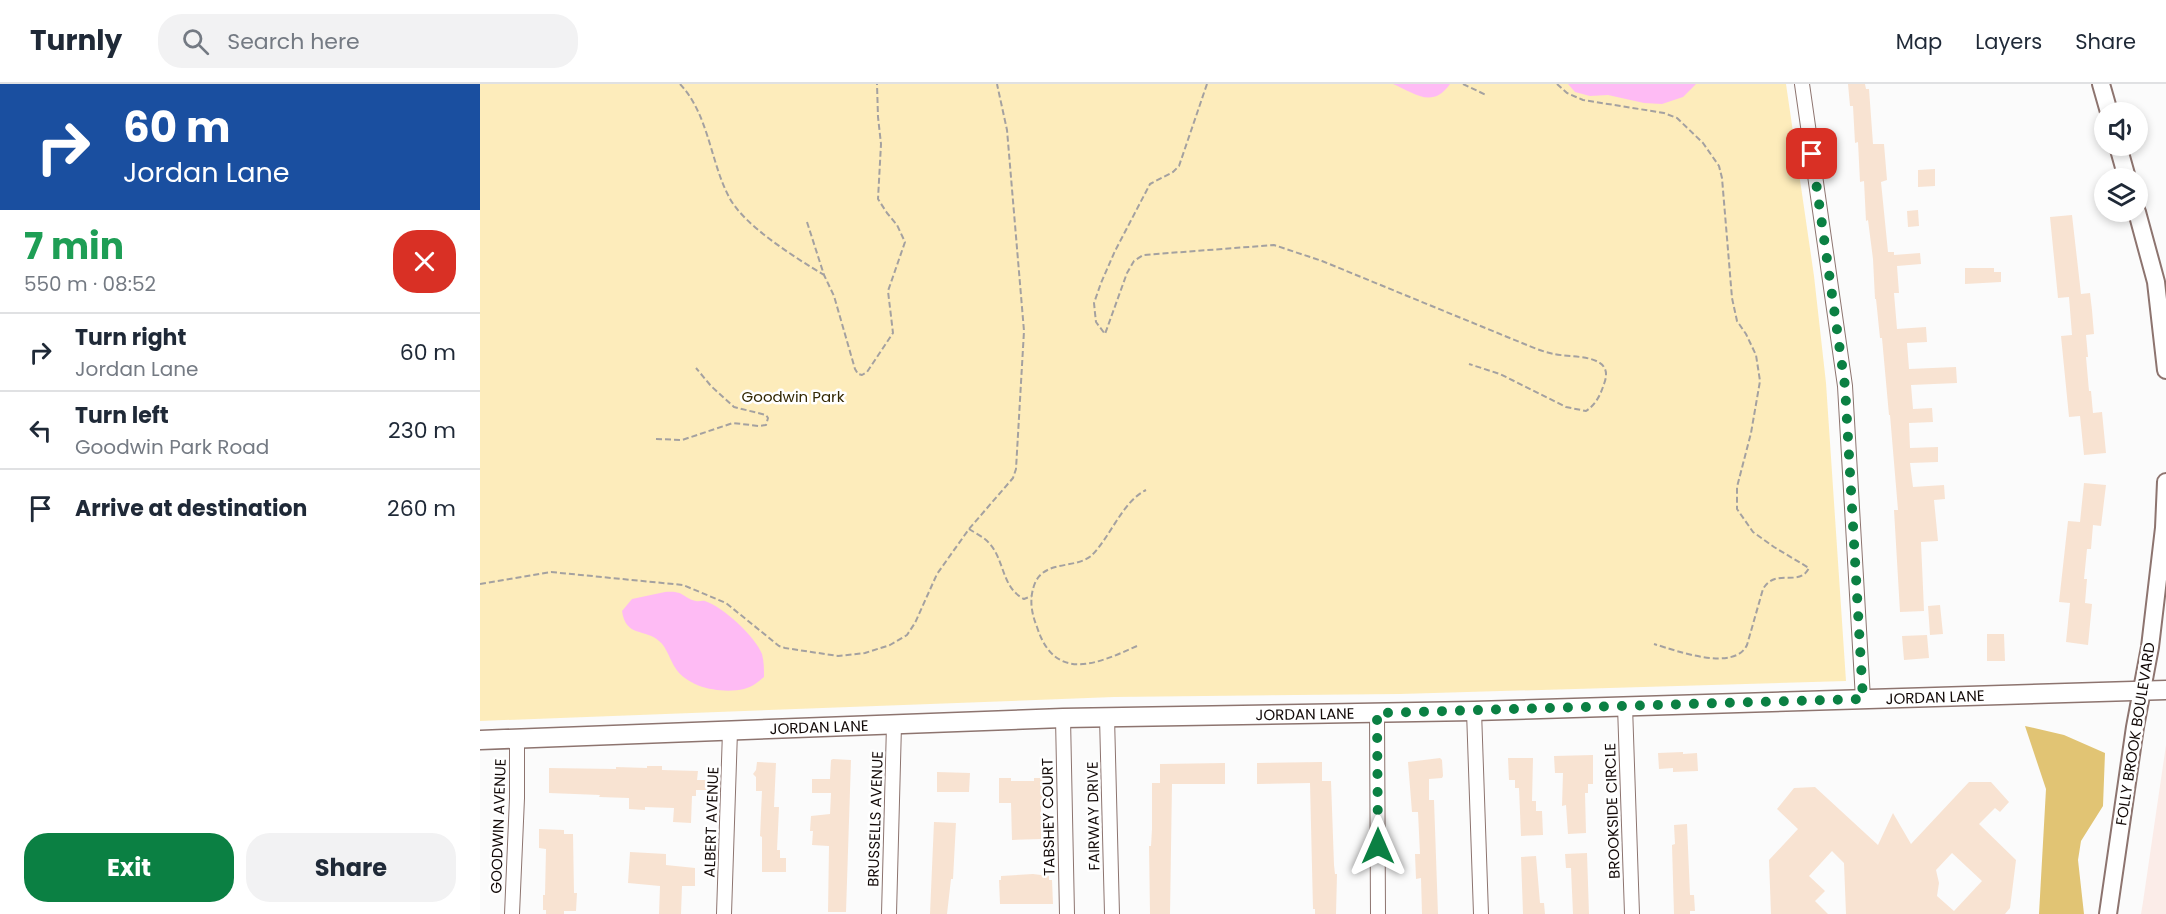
<!DOCTYPE html>
<meta charset="utf-8">
<style>
:root{--surface:#fff;--page:#f2f2f3;--text:#1f2937;--muted:#747a83;--line:#e0e1e3;--accent:#0b8043}
body{margin:0;font-family:Poppins,sans-serif;background:var(--page);color:var(--text);height:100vh;display:flex;flex-direction:column;font-size:22px;white-space:nowrap}
*{box-sizing:border-box;margin:0}
p{font-size:20px;color:var(--muted)}
.icon{flex:none;width:33px;height:33px;fill:none;stroke:currentColor;stroke-width:2;stroke-linecap:round;stroke-linejoin:round}
.map{position:relative;flex:1;overflow:hidden}
.panel{display:flex;flex-direction:column;background:var(--surface);width:480px}
.panel>*{flex:none}
.top-card{background:#1a4fa0;color:#fff;overflow:hidden}
.controls{position:absolute;left:1614px;top:18px;display:grid;gap:12px}
.controls a{display:grid;place-items:center;width:54px;height:54px;border-radius:50%;background:var(--surface);box-shadow:0 3px 9px #0003;font-size:30px}
.pin{position:absolute;display:grid;place-items:center;width:51px;height:51px;color:#fff;margin:-26px;border-radius:12px;box-shadow:0 3px 9px #0006}
.me{position:absolute;width:66px;margin:-33px;rotate:0deg;stroke-linejoin:round;filter:drop-shadow(0 0 4px #0008)}
.turn{display:flex;align-items:center;gap:21px;height:126px;padding:0 24px;font-size:27px}
.turn .icon{width:78px;height:78px;stroke-width:2.5}
.turn b{display:block;font-size:42px;line-height:51px}
.round{display:grid;place-items:center;flex:none;width:63px;height:63px;border-radius:24px;background:var(--page)}
.head{display:flex;align-items:center;justify-content:space-between;height:102px;padding:0 24px}
h1{font-size:36px;font-weight:700;line-height:45px;color:#1e9e55}
.button{display:flex;gap:12px;margin-top:auto;padding:12px 24px}
.button a{flex:1;height:69px;border-radius:24px;background:var(--accent);color:#fff;font-size:24px;font-weight:700;line-height:69px;text-align:center}
.button a+a{background:var(--page);color:var(--text)}
ul{padding:0;list-style:none}
li{display:flex;align-items:center;gap:18px;height:78px;padding:0 24px;border-top:2px solid var(--line)}
li div{flex:1}
li b{display:block;font-size:22px}
li em{font-style:normal}
header{display:flex;align-items:center;gap:36px;box-sizing:border-box;height:84px;padding:0 30px;background:var(--surface);border-bottom:2px solid var(--line)}
header strong{font-size:28px}
nav{display:flex;gap:33px;margin-inline-start:auto;font-size:21px}
.search{width:420px;height:54px;background:var(--page);display:flex;align-items:center;gap:15px;box-sizing:border-box;padding:0 21px;border-radius:24px;color:var(--muted);font-size:22px}
main{display:flex;flex:1;min-height:0}
.map>svg:first-child{display:block}
</style>
<header>
<strong>Turnly</strong>
<div class="search"><svg class="icon" aria-label="search" viewBox="0 0 24 24"><circle cx="10" cy="10" r="6"/><path d="M15 15l6 6"/></svg>Search here</div>
<nav><a>Map</a><a>Layers</a><a>Share</a></nav>
</header>
<main>
<section class="panel">
<div class="top-card">
<div class="turn"><svg class="icon" aria-label="right" viewBox="0 0 24 24"><path d="M7 20v-9h11M14 6l5 5-5 5"/></svg><div><b>60 m</b>Jordan Lane</div></div>
</div>
<div class="head"><div><h1>7 min</h1><p>550 m · 08:52</p></div><a class="round" style="background:#d93025;color:#fff"><svg class="icon" aria-label="close" viewBox="0 0 24 24"><path d="M6 6l12 12M18 6L6 18"/></svg></a></div>
<ul>
<li><svg class="icon" aria-label="right" viewBox="0 0 24 24"><path d="M7 20v-9h11M14 6l5 5-5 5"/></svg><div><b>Turn right</b><p>Jordan Lane</p></div><em>60 m</em></li>
<li><svg class="icon" aria-label="left" viewBox="0 0 24 24"><path d="M17 20v-9H6M10 6l-5 5 5 5"/></svg><div><b>Turn left</b><p>Goodwin Park Road</p></div><em>230 m</em></li>
<li><svg class="icon" aria-label="arrive" viewBox="0 0 24 24"><path d="M6 21V4h12l-3 4 3 4H6"/></svg><div><b>Arrive at destination</b></div><em>260 m</em></li>
</ul>
<div class="button"><a>Exit</a><a>Share</a></div>
</section>
<div class="map">
<svg width="1686" height="830" viewBox="0 0 1686 830">
<rect width="100%" height="100%" fill="#fbfbfb"/>
<path fill="#fbece8" d="M1686,661V830H1661L1663,818Z"/>
<path fill="#fdecbb" d="M0,0H1306L1334,192L1346,299L1366,597L920,610L634,613L0,637Z"/>
<path fill="#e1c474" d="M1545,642L1584,651L1625,669L1623,722L1601,757L1598,776L1604,830H1559L1566,705Z"/>
<path fill="#febbf4" d="M913,0H970C952,26 933,8 913,0Z
M1088,0H1216L1203,13L1182,20L1164,19L1128,11L1110,12L1095,8Z
M185,508C204,506 203,514 216,517C219,518 222,516 225,517C243,523 275,552 282,570C284,578 284,585 284,593C278,598 272,603 264,605C242,610 209,604 196,585C190,577 187,563 179,557C165,544 146,554 142,527L152,515Z"/>
<path fill="#f8e3d2" fill-rule="evenodd" d="M1368,0H1385L1386,5H1389L1393,60H1404L1407,96L1401,98L1408,168H1414V171L1440,169L1441,180L1417,182L1419,209H1414L1417,245L1446,243L1447,258L1427,259L1429,285L1476,283L1477,299L1431,301L1433,325L1452,324L1453,338L1429,339L1430,364L1458,363V378L1430,379L1433,403L1464,401L1465,415L1454,416L1458,457L1441,458L1444,527L1420,528L1414,426H1418L1410,331H1409L1402,254H1400L1396,215H1395L1393,175L1388,136L1386,137L1384,97L1380,98L1378,58L1375,59L1373,22H1370Z
M1455,85V102L1438,103V86Z
M1438,126L1439,142L1428,143L1427,127Z
M1592,131L1601,210L1610,209L1612,226L1614,250L1606,251L1608,273H1606L1609,307H1611L1613,329L1622,328L1626,369L1604,371L1600,332L1589,333L1581,252L1592,251L1589,213L1578,214L1570,133Z
M1485,184H1514V188H1521V198L1485,200Z
M1604,399L1626,401L1621,442L1613,441L1611,465H1607L1604,495H1607L1605,519L1612,520L1608,561L1586,558L1590,519L1579,518L1588,437L1600,438Z
M1460,521L1463,550L1450,551L1448,522Z
M1507,550H1524L1525,577H1507Z
M1447,551L1449,574L1424,576L1422,552Z
M1203,668V670L1217,669L1218,687L1193,688V684L1179,685L1178,669Z
M1113,671V700H1108V709H1105L1106,749L1088,750L1086,721L1082,722L1083,689H1075L1074,672Z
M960,674L962,676L963,692L962,694L949,695V716H954L958,830H942L941,794L936,795L935,770H940L938,728H932L928,678Z
M1028,674H1053L1052,717H1056V727H1062L1063,751L1041,752L1039,704H1035V696H1029Z
M353,675L371,676L366,828H348L349,762L332,761L333,747H330L331,732L350,730L351,709H332V695H350L351,676Z
M277,678L296,679L294,723H299L297,766H300V774H306V788H282V753L280,752L282,707H276V693L273,690L276,686Z
M842,678V697H851L854,781L855,790H857L856,830H835V825H833L830,699L777,700V679Z
M745,679V700H692L690,830H670L669,762H671L672,745V699H680V680Z
M167,682H182V686L218,687L217,696H239V706H216V712H212L211,739L193,738L194,724L165,723V726L149,725V714L119,713L120,711L69,709V684L136,685V683L167,684Z
M457,688L490,689L489,708H457Z
M519,694H531V697H554V694H566V718H561V755L532,756L531,719H519Z
M1489,698H1511L1529,718L1520,728L1515,724L1499,740L1536,776L1530,824L1525,830H1366L1364,779L1352,767L1329,792L1345,807L1335,817L1348,830H1291L1289,776L1318,745L1297,725L1314,704L1335,703L1398,761L1413,729L1431,760ZM1472,769L1502,797L1474,827L1457,812L1459,799L1456,786Z
M454,738L476,739L473,795H471L467,830H450Z
M1207,740L1210,811H1214L1215,827H1210V830H1194L1192,761L1195,760L1194,741Z
M59,745L84,746V750H93L94,809H97L96,827H84V830H66V826H63V811H65L66,765L59,764Z
M150,768L186,770V781L215,784V802H202L201,830H179L180,802L148,799Z
M1107,769L1109,830H1093L1091,784H1086L1085,770Z
M1056,772L1060,819H1064L1065,830H1043L1041,773Z
M553,790L569,792V796H572L573,820H520L519,796H521V792Z"/>
<g fill="none" stroke-linecap="round" stroke-linejoin="round">
<defs>
<path id="minor" d="M1322,0L1365,302L1383,615
M1145,622L1152,830
M994,627L1001,830
M897,629L898,830
M627,633L632,830
M583,634L587,830
M32,830L37,714V655
M244,830L250,647
M409,830L414,641"/>
<path id="tertiary" d="M1621,0L1629,28
M1638,62L1647,94
M1657,128L1676,198L1686,286
M1628,830L1655,643L1670,563L1684,444L1686,398"/>
<path id="secondary" d="M0,656L583,634L994,627L1686,606"/>
</defs>
<use href="#minor" stroke="#8d746f" stroke-width="16"/>
<use href="#tertiary" stroke="#8d746f" stroke-width="20"/>
<use href="#secondary" stroke="#8d746f" stroke-width="21"/>
<path stroke="#a4a1a0" stroke-width="2" stroke-dasharray="6 3" stroke-linecap="butt" d="M200,0C229,31 230,77 249,113C264,142 316,174 344,191
M727,0L699,82L693,88L670,100L635,167L621,199L614,219L615,229L616,238L625,250L647,189L654,177L663,171L794,161L842,177L1042,259C1052,263 1063,268 1074,270C1092,274 1136,269 1124,300C1120,312 1116,320 1106,327L1086,323L1020,290L989,280
M983,0L1006,11
M1077,0L1087,9L1103,16L1184,29L1197,34L1223,59L1239,82L1242,94L1252,214L1257,237L1266,250L1276,271L1280,297L1271,349L1257,403V425L1273,448L1294,463L1329,484C1319,504 1296,483 1283,505L1267,561C1254,588 1197,567 1174,560
M327,138L344,191L354,212L375,285L378,290L382,291L387,288L413,249L408,207L425,158L417,141L407,129L398,115L401,60L398,33L397,0
M176,355L202,356L253,339L279,342L286,341L288,334L286,331L254,323L231,302L216,284
M489,445C495,449 504,453 509,459C525,476 521,503 544,515L552,512
M0,500L71,488L203,501L246,519L299,562L305,564L358,572L385,569L410,561L427,551L435,539L457,490L489,445L533,394L536,385L544,247L527,46L517,0
M657,562C617,580 575,599 557,543C551,528 549,514 555,499C565,476 595,485 611,472C630,454 642,418 666,406"/>
<use href="#minor" stroke="#fff" stroke-width="14"/>
<use href="#tertiary" stroke="#fff" stroke-width="16"/>
<use href="#secondary" stroke="#fff" stroke-width="18"/>
</g>
<g fill="none" stroke-linecap="round" stroke-linejoin="round">
<path stroke="#0b8043" stroke-width="10" stroke-dasharray="0 18" d="M898,762L897,629L1383,615L1365,302L1332,70"/>
</g>
<g text-anchor="middle" dominant-baseline="central" stroke-width="5" stroke-linejoin="round" paint-order="stroke">
<g font-size="15" fill="#332803" stroke="#fff">
<text x="313" y="312">Goodwin Park</text>
</g>
<g font-size="15" fill="#120907" stroke="#fff">
<text transform="translate(1455 613) rotate(-2)">JORDAN LANE</text>
<text transform="translate(825 630) rotate(-1)">JORDAN LANE</text>
<text transform="translate(339 643) rotate(-2)">JORDAN LANE</text>
<text transform="translate(1655 650) rotate(-81)">FOLLY BROOK BOULEVARD</text>
<text transform="translate(1132 727) rotate(-92)">BROOKSIDE CIRCLE</text>
<text transform="translate(613 732) rotate(-91)">FAIRWAY DRIVE</text>
<text transform="translate(568 733) rotate(-91)">TABSHEY COURT</text>
<text transform="translate(395 735) rotate(-88)">BRUSSELLS AVENUE</text>
<text transform="translate(231 738) rotate(-88)">ALBERT AVENUE</text>
<text transform="translate(18 742) rotate(-88)">GOODWIN AVENUE</text>
</g>
</g>
</svg>
<div class="controls">
<a><svg class="icon" aria-label="sound" viewBox="0 0 24 24"><path d="M4 9h4l5-4v14l-5-4H4zM17 9q2 3 0 6"/></svg></a>
<a><svg class="icon" aria-label="layers" viewBox="0 0 24 24"><path d="M12 4l9 5-9 5-9-5zM3 14l9 5 9-5"/></svg></a>
</div>
<div class="pin" style="left:1332px;top:70px;background:#d93025"><svg class="icon" aria-label="arrive" viewBox="0 0 24 24"><path d="M6 21V4h12l-3 4 3 4H6"/></svg></div>
<svg class="me" style="left:898px;top:762px" viewBox="-20 -20 40 40"><path d="M0-17L14 15 0 8-14 15z" fill="#0b8043" stroke="#fff" stroke-width="4"/></svg>
</div>
</main>
